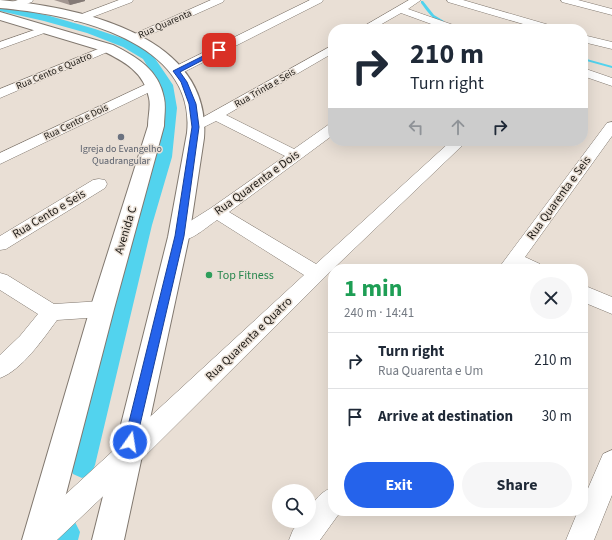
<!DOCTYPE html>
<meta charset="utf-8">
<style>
:root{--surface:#fff;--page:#f6f6f7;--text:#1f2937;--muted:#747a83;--line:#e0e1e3;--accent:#2563eb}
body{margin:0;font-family:"Source Sans 3",sans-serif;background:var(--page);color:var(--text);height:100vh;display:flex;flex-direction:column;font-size:15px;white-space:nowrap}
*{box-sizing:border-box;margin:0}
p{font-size:13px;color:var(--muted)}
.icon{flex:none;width:22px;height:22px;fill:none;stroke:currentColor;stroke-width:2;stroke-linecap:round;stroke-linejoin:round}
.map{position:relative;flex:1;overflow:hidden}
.panel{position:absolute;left:328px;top:264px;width:260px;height:252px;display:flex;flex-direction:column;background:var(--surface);border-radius:16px;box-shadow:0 4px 16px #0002}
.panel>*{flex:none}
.banner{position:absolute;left:328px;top:24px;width:260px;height:122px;border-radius:16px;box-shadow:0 4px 16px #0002;background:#fff;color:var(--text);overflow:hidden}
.controls{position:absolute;left:272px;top:484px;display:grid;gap:8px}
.controls a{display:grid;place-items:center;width:44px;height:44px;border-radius:50%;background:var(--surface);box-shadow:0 4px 16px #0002;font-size:20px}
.pin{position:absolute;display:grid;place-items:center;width:34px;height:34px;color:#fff;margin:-17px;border-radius:8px;box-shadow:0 2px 6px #0006}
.me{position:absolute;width:44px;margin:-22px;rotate:13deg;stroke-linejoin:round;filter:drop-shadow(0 0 3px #0008)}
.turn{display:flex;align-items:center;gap:14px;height:84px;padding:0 16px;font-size:18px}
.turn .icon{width:52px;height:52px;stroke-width:2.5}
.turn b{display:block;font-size:28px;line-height:34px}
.lanes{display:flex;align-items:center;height:38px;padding:0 16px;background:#0003;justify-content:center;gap:20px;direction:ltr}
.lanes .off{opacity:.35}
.round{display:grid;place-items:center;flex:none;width:42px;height:42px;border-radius:21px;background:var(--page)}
.head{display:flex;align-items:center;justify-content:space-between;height:68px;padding:0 16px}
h1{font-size:24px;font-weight:700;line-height:30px;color:#1e9e55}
.cta{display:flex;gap:8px;margin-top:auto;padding:8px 16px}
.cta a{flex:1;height:46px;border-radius:24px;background:var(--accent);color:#fff;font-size:16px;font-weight:700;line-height:46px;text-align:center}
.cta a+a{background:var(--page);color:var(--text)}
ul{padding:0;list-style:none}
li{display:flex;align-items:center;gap:12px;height:56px;padding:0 16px;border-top:1px solid var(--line)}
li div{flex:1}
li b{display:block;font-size:15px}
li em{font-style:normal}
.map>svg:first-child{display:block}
</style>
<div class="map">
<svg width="612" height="540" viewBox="0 0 612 540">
<rect width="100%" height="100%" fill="#e9dfd5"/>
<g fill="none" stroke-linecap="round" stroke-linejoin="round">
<path fill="#52d3ee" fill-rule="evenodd" d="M421,1H423L434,15L444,21V23C433,21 427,11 421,3Z
M450,24L474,28L476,29H469L451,26H450Z
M583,58L612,66V68L583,60Z"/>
<path fill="#52d3ee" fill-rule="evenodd" d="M0,5L50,16L95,29L131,41L152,54L173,85L177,108L172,157L152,225L95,465L91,474L82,478L73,474L69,465L134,225L156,157L163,108L159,85L143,59L123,47L87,33L44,21L0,11Z
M65,517L75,522L80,532L78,540H48L55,522Z"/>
<defs>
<path id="minor" d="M18,0H33L32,2L13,8L8,5L9,3Z
M119,0H133L132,2L82,21H74L73,19L74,17Z
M211,0H224L223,2L138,40H130L128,38L130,36Z
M310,0H323L322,2L180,74H172L170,71L172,68Z
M409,0H421L408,9L459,27L461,29H445L401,13L373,29H359Z
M447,0H463L556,27L558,29H540L448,2Z
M561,0H578L612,9V15L562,2Z
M43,27L47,28L49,30L47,32L0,49V42Z
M583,35L612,42V49L583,42Z
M108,45L112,46L114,48L112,50L0,98V89Z
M333,45V53L226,115L294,149L328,125L333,124V135L229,212L316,264L451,141H467L333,269L135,466L57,540H23L27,530L304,275L217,220C205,228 188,245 173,240L170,236L173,232L211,208L285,156L216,121L196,131L191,130L189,127L191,124Z
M583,68L612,78V86L583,76Z
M153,81L158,82L159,85L158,88L0,164V153Z
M612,122V136L525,257L540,264L542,269H498L607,123Z
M99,179L105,180L107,184L105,188L6,249L0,250V236L93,180Z
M0,273L7,275L54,304L102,301L109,303L112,309L109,315L102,317L57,320C43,339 22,370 0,378V355L20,336L38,314L0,290Z
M583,285L612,297V314L583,302Z
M612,450V495L594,540H566L578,511H583V500L603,454Z
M333,487V511H341L320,540H289L293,530L300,521H309C309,505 318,493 333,487Z"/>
<path id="secondary" d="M0,0C77,7 212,34 204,138L189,237L124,540H92L168,237L187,133C197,39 69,14 0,8Z
M0,12L113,45C137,57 159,70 164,98C166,107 164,117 164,126L114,309L54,540H22L90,309L148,126C148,117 151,106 149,98C144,72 125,62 103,51L0,20Z"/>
</defs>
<use href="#minor" stroke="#81786f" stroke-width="1"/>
<use href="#secondary" stroke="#81786f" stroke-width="2"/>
<use href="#minor" fill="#fff" fill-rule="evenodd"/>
<use href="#secondary" fill="#fff" fill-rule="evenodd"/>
</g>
<path fill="#a29691" d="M54,0H85V1L70,5Z"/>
<path fill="#847a76" d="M68,0H85V1L70,5Z"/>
<path fill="#2563eb" stroke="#184099" d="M217,49L222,50L180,72L187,82L196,104L199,127L184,236L136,442L134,446L130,448L126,446L124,442L175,236L192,127L189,104L181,82L173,71Z"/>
<circle fill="#6b7280" stroke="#e9dfd5" stroke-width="1.5" cx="121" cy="137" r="4"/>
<circle fill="#2e9e5b" stroke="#e9dfd5" stroke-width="1.5" cx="209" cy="275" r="4"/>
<g text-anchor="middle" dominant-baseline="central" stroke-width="3" stroke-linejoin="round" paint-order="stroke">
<g font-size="10" fill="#1d1a16" stroke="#e9dfd5">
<text transform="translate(165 24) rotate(-24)">Rua Quarenta</text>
<text transform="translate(54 71) rotate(-23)">Rua Cento e Quatro</text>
<text transform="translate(265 88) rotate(-30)">Rua Trinta e Seis</text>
<text transform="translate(76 122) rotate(-26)">Rua Cento e Dois</text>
</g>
<g font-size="10" fill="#5b616d" stroke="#e9dfd5">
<text x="121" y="149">Igreja do Evangelho<tspan x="121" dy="12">Quadrangular</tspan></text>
</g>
<g font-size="12" fill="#1d1a16" stroke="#e9dfd5">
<text transform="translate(257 183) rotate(-36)">Rua Quarenta e Dois</text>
<text transform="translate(559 198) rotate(-54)">Rua Quarenta e Seis</text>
<text transform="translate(49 214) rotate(-31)">Rua Cento e Seis</text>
<text transform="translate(126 230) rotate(-73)">Avenida C</text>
<text transform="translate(249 339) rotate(-44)">Rua Quarenta e Quatro</text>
</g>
<g font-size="12" fill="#27864d" stroke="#e9dfd5" text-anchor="start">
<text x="217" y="275">Top Fitness</text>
</g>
</g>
</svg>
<div class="controls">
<a><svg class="icon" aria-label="search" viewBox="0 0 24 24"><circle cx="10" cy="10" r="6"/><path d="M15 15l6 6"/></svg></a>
</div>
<div class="pin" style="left:219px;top:50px;background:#d93025"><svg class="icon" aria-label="arrive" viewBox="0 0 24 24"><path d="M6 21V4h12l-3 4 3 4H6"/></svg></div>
<svg class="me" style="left:130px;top:442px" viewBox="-20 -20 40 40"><circle r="17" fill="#2563eb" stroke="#fff" stroke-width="3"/><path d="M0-11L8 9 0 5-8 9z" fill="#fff"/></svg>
<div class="banner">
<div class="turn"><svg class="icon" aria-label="right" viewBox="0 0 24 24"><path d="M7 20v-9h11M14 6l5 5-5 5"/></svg><div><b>210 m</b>Turn right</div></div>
<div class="lanes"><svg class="icon off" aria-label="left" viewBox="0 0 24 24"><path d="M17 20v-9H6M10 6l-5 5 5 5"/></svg><svg class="icon off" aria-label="ahead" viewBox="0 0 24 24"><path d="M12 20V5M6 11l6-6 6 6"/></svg><svg class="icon" aria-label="right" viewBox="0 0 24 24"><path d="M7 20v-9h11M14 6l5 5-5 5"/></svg></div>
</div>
<section class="panel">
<div class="head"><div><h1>1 min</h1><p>240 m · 14:41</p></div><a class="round"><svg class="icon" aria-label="close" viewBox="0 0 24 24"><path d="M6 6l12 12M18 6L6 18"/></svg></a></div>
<ul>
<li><svg class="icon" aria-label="right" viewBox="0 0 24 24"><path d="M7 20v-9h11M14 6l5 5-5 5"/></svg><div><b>Turn right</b><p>Rua Quarenta e Um</p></div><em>210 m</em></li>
<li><svg class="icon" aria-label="arrive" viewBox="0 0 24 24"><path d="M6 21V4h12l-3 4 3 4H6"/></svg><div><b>Arrive at destination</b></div><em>30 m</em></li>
</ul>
<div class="cta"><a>Exit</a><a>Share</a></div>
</section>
</div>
